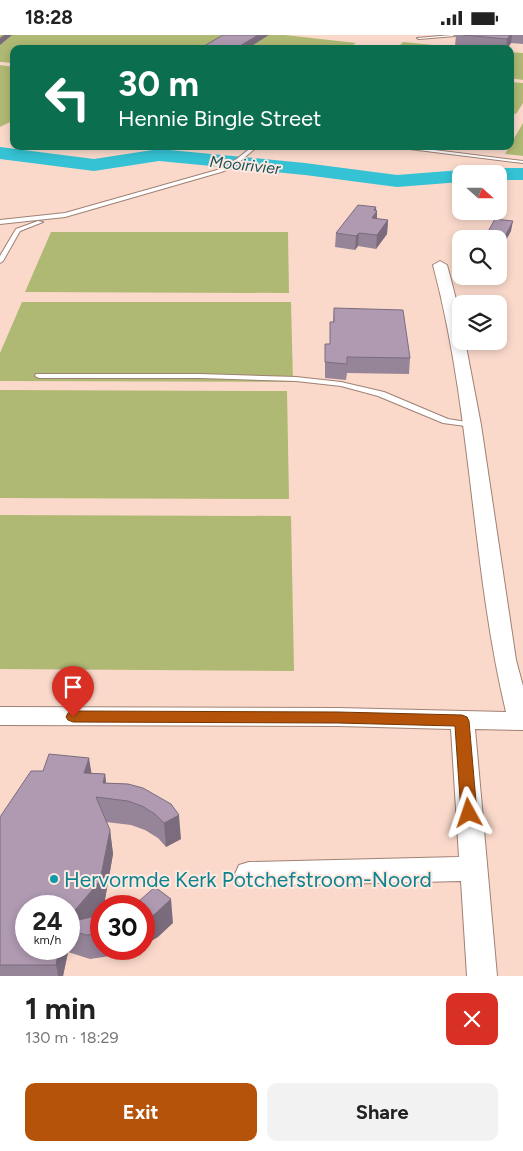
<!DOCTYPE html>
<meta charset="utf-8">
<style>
:root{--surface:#fff;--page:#f2f2f2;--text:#222;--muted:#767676;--accent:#b45309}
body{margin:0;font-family:Figtree,sans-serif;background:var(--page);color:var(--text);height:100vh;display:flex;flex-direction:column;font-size:19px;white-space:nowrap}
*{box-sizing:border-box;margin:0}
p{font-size:16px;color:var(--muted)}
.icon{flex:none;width:28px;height:28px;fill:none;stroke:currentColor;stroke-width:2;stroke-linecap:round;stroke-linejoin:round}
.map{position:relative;height:941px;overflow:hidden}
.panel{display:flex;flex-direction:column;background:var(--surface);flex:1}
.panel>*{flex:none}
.banner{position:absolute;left:10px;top:10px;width:504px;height:105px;border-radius:10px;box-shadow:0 2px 8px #0003;background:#0b6e4f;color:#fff;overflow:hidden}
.needle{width:32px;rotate:111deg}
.tools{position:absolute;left:452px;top:130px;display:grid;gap:10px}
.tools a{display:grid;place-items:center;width:55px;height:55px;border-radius:10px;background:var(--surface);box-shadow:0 2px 8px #0003;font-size:25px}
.speed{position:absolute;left:15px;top:860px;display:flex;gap:10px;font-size:25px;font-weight:700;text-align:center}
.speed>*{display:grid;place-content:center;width:65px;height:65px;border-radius:50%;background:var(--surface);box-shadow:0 2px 8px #0003;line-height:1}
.speed small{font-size:12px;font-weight:400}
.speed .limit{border:8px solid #d22;background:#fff;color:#111}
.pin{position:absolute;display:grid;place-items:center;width:42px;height:42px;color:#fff;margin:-51px -21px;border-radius:50% 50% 50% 0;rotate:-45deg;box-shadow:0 0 5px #0007}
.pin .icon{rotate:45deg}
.me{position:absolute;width:55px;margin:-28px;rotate:355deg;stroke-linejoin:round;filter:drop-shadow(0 0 4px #0008)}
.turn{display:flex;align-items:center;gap:18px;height:105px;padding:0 25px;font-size:22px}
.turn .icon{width:65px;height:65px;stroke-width:2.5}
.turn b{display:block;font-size:35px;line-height:42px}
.round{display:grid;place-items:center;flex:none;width:52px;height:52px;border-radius:10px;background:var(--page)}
.head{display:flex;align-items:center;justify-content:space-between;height:85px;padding:0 25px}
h1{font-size:30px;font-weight:700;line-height:38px}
.action{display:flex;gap:10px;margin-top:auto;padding:10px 25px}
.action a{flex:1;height:58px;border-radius:10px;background:var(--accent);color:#fff;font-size:20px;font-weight:700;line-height:58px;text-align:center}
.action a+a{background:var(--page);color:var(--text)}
.status{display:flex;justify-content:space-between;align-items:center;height:35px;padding:0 25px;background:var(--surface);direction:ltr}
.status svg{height:14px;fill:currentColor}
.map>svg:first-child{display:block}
</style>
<div class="status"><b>18:28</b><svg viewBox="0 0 49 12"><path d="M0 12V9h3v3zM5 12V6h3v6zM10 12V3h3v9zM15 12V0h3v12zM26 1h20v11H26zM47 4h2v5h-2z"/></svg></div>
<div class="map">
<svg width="523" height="941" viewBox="0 0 523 941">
<rect width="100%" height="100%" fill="#fad9cb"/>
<path fill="#afb973" d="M0,0H285L356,8L347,14H14V28L0,27Z
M403,7L473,14H396Z
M510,17L523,18V45L510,43Z
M0,30L14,32V85L0,92Z
M510,47L523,48V68L516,79L510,78Z
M523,88V121L505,119Z
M51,197H288L289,258L25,257Z
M22,267H291L293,347L0,346V318Z
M0,355L287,356L289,464L0,463Z
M0,480L291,481L294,636L0,634Z"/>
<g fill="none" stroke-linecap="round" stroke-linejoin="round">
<path fill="#34c2d4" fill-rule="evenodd" d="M0,112L94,124L159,114L305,128L397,140L461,135L470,139H461V147L397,152L305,140L159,126L94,136L0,124Z
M499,133H523V145H499V139H489L492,135Z"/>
<defs>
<path id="lane" d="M452,0L455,1L419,4L417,3Z
M253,111H258L232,133L221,137L65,182L0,189V185L65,178L217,135L228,131Z
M386,111H402L523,126V128Z
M38,186L43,187L20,196L3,226L0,228V221L16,194Z
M36,339H200L296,342L341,347L384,357L448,384L473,388L477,390L473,392L443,388L378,361L341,351L296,346L200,343H39L35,341Z"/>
<path id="street" d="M440,226L447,230C454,256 461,279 461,306H465L481,390L516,625L523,651V695L475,694L497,941H467L461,846L249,851L239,848L235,839L239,830L249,827L459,822L451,694L338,691L0,690V672L338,673L506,677C471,530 472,376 433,230Z"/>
</defs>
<use href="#lane" stroke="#9f8174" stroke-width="2"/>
<use href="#street" stroke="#9f8174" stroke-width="2"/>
<use href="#lane" fill="#fff" fill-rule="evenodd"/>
<use href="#street" fill="#fff" fill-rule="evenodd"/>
</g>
<path fill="#968499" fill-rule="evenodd" d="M456,0H523V9L511,8L507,14H483L455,11Z
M376,172L377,184L388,185L387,199L376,214L358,211L355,215L335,212L336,198Z
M511,196L501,214H499V204H485V202Z
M334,273L410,323L409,339L347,338L346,345L325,343V309H330V287H333Z
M91,738L105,739L106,748L128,749L181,804L166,812L158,803L145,795L131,790L106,787L110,795L113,819L104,870L94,881L101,880V914H137L117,920L90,924L68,917L63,941H0V782ZM69,871V914H26Z"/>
<path fill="#7a6c7d" d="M4,0H12L0,10V3Z
M258,0H269L247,14H235Z
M510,0H512L511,8L507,14H506L507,4Z
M376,172V178L377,176V189L372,183L374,175Z
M388,185L387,199L376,214L377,200Z
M513,186L511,196L501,214L503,205Z
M359,198L358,211L355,215L356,201Z
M89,723L93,747L84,738Z
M105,739L108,764L103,748Z
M179,780L181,804L166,812L164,788Z
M110,795L113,819L104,870L103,871H101V873L79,898L69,895V882Z
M171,864L173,888L158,902L144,910V885Z
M59,914H68V917L63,941H58L56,930Z
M116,914H137L117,920Z"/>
<path fill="#af9ab2" stroke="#7a6c7d" d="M223,0H258L235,14H199Z
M463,0H510L507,4Z
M358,170L376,172L374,175L377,176L372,183L388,185L377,200L359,198L356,201L336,198Z
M495,184L513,186L503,205L485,202Z
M334,273L403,275L410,323L347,322V329L325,327V309H330V287H334Z
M49,719L89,723L84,738L105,739L103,748L128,749L143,753L171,769L179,780L164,788L155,779L142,771L128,766L96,762L110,795L100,846L69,882V871H26V914H59L56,930H0V782L31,736H43Z
M155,852L171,864L155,879L144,885V871H129L139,866Z
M101,880V899L86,900L69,895V887Z"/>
<path fill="#b45309" stroke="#753606" d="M73,676L338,677L462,680L467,682L469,686L477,778L475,783L469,785L463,783L461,778L455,691L338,688L73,687L68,685L66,682L68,678Z"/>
<circle fill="#0f9aa8" stroke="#fee9e1" stroke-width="2" cx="54" cy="844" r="5"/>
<g text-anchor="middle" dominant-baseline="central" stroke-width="4" stroke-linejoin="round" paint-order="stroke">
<g font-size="16" font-style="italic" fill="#185259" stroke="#fee9e1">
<text transform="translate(245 130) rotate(6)">Mooirivier</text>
</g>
<g font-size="21" fill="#0d838f" stroke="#fee9e1" text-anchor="start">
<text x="64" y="844">Hervormde Kerk Potchefstroom-Noord</text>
</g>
</g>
</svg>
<div class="tools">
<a><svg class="needle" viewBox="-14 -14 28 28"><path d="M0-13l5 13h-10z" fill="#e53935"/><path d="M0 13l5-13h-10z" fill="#767676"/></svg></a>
<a><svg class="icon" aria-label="search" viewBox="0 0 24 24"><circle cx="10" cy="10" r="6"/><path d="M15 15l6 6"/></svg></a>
<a><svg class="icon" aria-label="layers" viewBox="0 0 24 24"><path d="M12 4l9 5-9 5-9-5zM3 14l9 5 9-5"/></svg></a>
</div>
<div class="speed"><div>24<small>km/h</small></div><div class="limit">30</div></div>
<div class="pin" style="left:73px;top:682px;background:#d93025"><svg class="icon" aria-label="arrive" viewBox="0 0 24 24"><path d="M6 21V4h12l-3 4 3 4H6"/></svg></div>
<svg class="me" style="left:469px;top:778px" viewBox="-20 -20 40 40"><path d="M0-17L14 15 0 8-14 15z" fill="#b45309" stroke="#fff" stroke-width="4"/></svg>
<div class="banner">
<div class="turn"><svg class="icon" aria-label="left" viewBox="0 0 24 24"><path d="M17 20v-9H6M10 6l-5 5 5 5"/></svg><div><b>30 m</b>Hennie Bingle Street</div></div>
</div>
</div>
<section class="panel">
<div class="head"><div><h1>1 min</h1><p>130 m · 18:29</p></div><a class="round" style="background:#d93025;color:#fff"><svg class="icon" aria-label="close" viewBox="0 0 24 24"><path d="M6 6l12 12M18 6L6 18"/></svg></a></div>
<div class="action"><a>Exit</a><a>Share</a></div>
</section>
